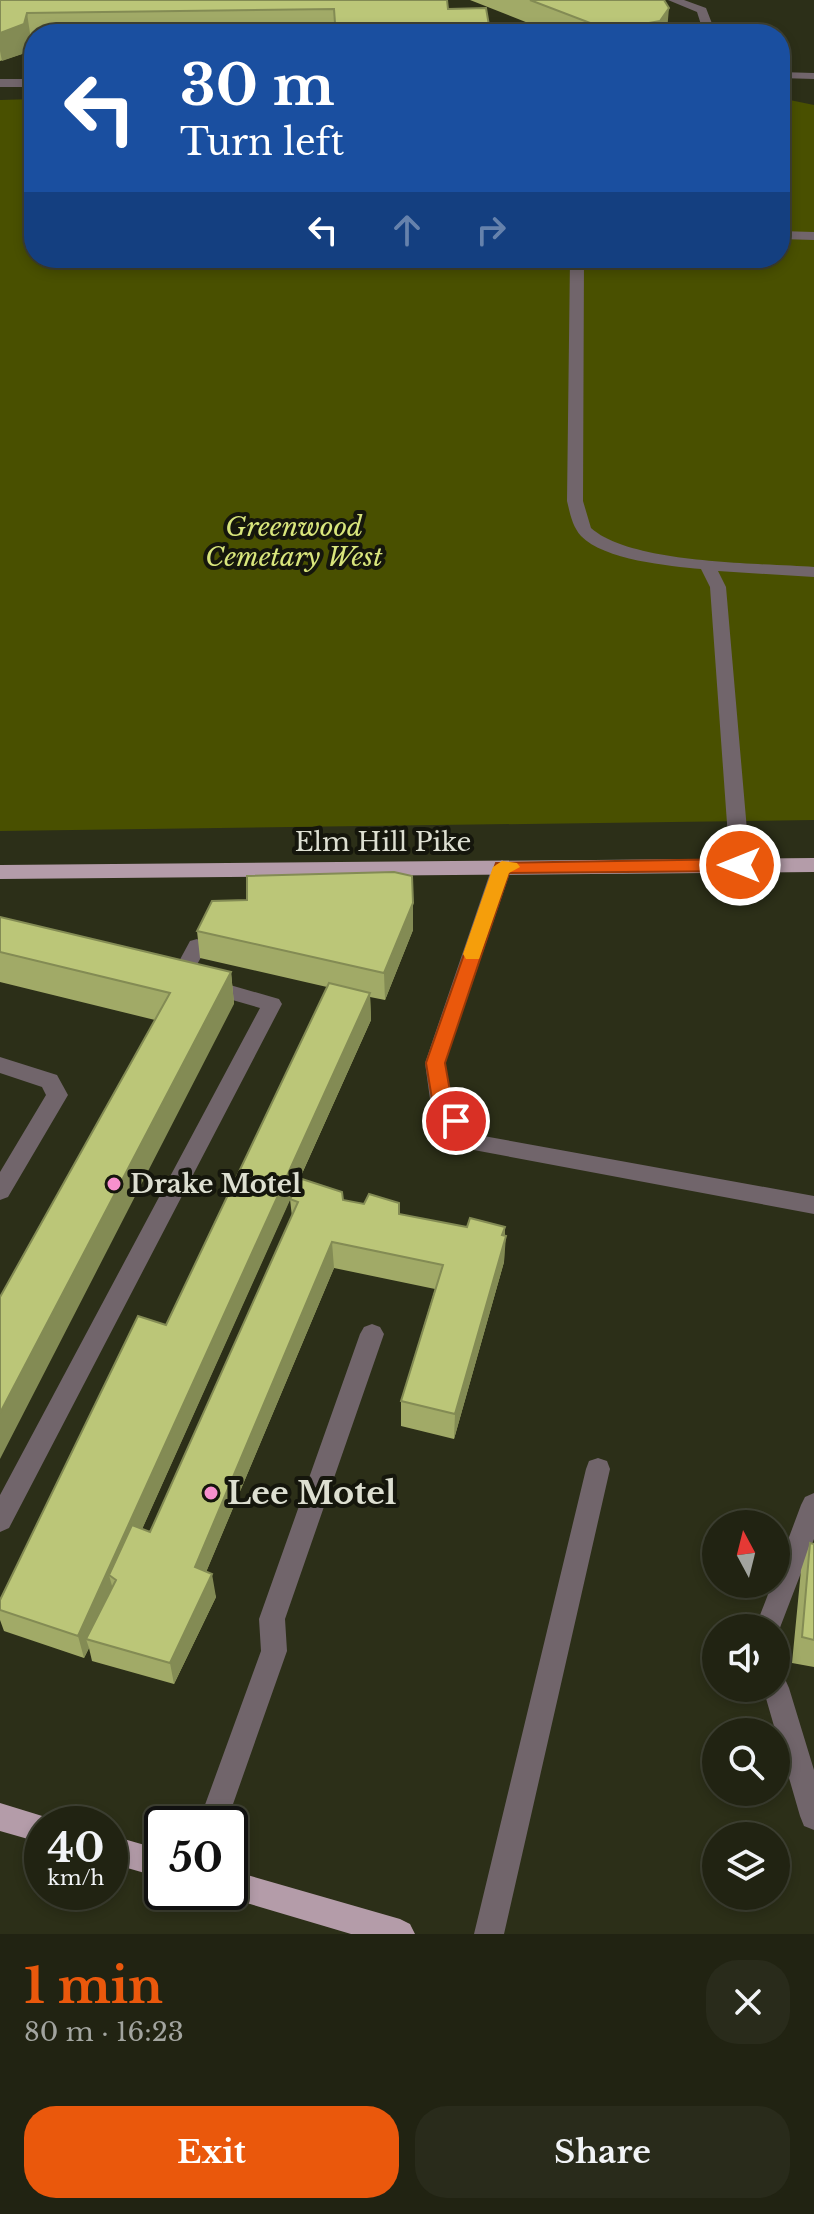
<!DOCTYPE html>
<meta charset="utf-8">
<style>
:root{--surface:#212312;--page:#292b1b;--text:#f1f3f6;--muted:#a2a49f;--line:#3e4032;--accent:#ea580c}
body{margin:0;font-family:"Libre Baskerville",serif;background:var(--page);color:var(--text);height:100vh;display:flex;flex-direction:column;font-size:30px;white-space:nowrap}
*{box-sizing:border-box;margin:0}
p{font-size:26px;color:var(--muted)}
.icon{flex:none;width:44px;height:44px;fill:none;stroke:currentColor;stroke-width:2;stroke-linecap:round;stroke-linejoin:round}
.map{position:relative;height:1934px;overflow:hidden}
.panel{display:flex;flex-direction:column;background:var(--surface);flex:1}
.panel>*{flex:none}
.hud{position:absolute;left:24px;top:24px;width:766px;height:244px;border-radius:32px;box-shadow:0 4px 12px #0003,0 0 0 2px var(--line);background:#1a4fa0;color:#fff;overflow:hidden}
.needle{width:52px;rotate:353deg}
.fabs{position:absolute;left:702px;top:1510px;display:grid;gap:16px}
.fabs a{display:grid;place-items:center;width:88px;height:88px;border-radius:50%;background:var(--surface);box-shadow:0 4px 12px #0003,0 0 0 2px var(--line);font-size:40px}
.speed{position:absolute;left:24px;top:1806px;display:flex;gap:16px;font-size:40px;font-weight:700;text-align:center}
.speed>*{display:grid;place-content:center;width:104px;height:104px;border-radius:50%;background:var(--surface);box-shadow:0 4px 12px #0003,0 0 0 2px var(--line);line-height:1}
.speed small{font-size:20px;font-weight:400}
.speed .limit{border:4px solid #111;border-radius:12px;background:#fff;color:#111}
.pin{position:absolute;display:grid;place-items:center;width:68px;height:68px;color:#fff;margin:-34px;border:4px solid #fff;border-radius:50%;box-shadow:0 2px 8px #0007}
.me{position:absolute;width:88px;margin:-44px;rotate:270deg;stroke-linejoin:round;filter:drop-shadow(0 0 6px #0008)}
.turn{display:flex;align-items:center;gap:28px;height:168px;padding:0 24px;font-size:36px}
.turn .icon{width:104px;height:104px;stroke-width:2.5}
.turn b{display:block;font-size:56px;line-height:68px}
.lanes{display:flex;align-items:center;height:76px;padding:0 24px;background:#0003;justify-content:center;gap:40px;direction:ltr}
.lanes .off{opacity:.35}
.round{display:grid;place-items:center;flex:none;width:84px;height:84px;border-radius:32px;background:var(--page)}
.summary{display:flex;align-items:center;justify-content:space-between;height:136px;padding:0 24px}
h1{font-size:48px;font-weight:700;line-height:60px;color:var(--accent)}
.action{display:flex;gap:16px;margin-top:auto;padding:16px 24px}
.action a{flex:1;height:92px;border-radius:32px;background:var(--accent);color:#fff;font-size:32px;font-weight:700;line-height:92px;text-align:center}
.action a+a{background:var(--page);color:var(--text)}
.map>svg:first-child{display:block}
</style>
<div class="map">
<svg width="814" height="1934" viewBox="0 0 814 1934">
<rect width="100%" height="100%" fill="#2c2f18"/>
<path fill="#495000" d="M780,98L814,105V820L0,831V100L34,99V258H780Z"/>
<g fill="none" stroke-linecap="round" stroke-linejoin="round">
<path fill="#71656b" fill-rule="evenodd" d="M412,0H427L516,34H500Z
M668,0H684L706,8L716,34H704L697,12Z
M780,72L814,73V79L780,78Z
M0,79H34V87H0Z
M780,231L814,232V240L780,239Z
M570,258H584L583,501L591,528C631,564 760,563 814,567V577L718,571L726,587L750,865L740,872L730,865L710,587L701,569C669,566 604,560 581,536C572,526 570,513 567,501Z
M502,860L512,867L445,1063L451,1097L478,1135L814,1196V1214L463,1148L430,1099L425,1063L492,867Z
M197,939L207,946L192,974L279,999L282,1004L9,1528L0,1532V1495L260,1008L173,983L170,978L190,941Z
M0,1057L57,1075L68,1095L8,1197L0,1200V1172L46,1095L42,1087L0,1073Z
M372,1324L380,1327L384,1334L285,1619L287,1651L226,1824H198L261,1651L259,1619L360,1334L364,1327Z
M598,1458L607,1461L610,1469L504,1934H474L586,1469L589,1461Z
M814,1493V1539L776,1638V1628H755L772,1584H776V1572L801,1505L805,1497Z
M776,1675L785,1679L789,1688L814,1770V1830L804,1826L800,1816L763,1688H776Z"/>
<path fill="#b49ca9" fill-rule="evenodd" d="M814,858V872L0,879V865Z
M0,1803L52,1819L54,1824H42V1843L0,1831Z
M110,1835L162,1850V1878L110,1863Z
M230,1870L400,1919L410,1924L415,1934H351L230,1898L219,1892H230Z"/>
</g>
<path fill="#a1aa67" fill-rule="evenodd" d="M0,0L448,9L490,31V34H34V40H31L28,52L0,61Z
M470,0H664L667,31L665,34H556Z
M413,903V930L385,1000L370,997L371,1020L292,1196L343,1200L399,1214L467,1227H505L504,1262L454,1439L401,1426V1401L435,1289L334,1268L206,1572L216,1597L174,1684L92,1661L89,1648L84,1658L4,1631L0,1620V1600L166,1325L327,987L200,958L197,931ZM290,1199L292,1217L150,1532L142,1529Z
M0,917L231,972L234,1004L155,1020L0,982Z
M810,1543L814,1544V1667L792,1663L801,1570Z"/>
<path fill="#838b54" d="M669,8L667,31L665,34H621V28Z
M27,13L31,40L28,52L2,61L0,51V33Z
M413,903V930L385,1000L384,973Z
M231,972L234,1004L0,1459V1413Z
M370,993L371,1020L117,1585L116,1580L109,1575L114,1593L86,1639L89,1648L84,1658L78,1636Z
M505,1227L504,1242L506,1236L504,1262L454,1439L455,1414Z
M332,1242L334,1268L199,1589L195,1567Z
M212,1574L216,1597L174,1684L170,1663Z"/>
<path fill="#bbc678" stroke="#838b54" stroke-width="2" d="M0,0H447L448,9L486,8L490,31H357L335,23L334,9L27,13L24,24L0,33Z
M530,0H664L669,8L660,21L621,28L598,26Z
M394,872L412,876L413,903L384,973L197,931L212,901L247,900V876Z
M0,917L231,972L0,1413V1297L170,993L0,952Z
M329,983L370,993L78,1636L0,1610V1600L138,1316L166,1325Z
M302,1179L342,1192L343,1200L364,1204L369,1194L399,1203V1214L467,1227L470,1218L505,1227L502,1235L506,1236L455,1414L401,1401L443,1265L332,1242L195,1567L212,1574L170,1663L86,1639L116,1580L109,1575L132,1525L150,1532L298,1202L290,1199Z
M810,1543L814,1544V1640L802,1637Z"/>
<path fill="#ea580c" stroke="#983908" stroke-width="2" d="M740,859L749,865L740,871L509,873L445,1063L451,1097L466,1121L463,1126H449L432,1099L426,1063L496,863Z"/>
<path fill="#f59e0b" d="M502,861L517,863L520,867L509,873L479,959H466L463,954L493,867Z"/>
<g fill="#f790cd" stroke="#15160c" stroke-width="3">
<circle cx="114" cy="1184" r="8"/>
<circle cx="211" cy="1493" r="8"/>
</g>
<g text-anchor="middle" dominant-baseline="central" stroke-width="8" stroke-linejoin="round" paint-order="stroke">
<g font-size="26" font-style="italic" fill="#d9e67c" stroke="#15160c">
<text x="294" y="527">Greenwood<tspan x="294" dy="30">Cemetary West</tspan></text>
</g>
<g font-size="26" fill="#dddfd1" stroke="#15160c">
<text x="383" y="842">Elm Hill Pike</text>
</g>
<g font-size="26" font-weight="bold" fill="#dddfd1" stroke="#15160c" text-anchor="start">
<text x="130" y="1184">Drake Motel</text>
</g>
<g font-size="32" font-weight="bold" fill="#dddfd1" stroke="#15160c" text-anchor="start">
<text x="227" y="1493">Lee Motel</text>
</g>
</g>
</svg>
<div class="fabs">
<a><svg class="needle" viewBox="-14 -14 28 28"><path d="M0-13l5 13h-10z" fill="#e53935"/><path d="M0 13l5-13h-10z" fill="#a2a49f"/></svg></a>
<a><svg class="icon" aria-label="sound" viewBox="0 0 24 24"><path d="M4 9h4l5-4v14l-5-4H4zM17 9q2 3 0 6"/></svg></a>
<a><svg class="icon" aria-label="search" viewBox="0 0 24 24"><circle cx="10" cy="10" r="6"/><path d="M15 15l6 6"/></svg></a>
<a><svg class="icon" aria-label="layers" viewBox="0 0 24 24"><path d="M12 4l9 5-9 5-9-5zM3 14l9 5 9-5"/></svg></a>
</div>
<div class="speed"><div>40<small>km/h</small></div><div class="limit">50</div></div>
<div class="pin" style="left:456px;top:1121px;background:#d93025"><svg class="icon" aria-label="arrive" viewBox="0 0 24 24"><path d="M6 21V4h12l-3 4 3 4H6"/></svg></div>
<svg class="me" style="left:740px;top:865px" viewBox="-20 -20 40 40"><circle r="17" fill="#ea580c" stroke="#fff" stroke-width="3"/><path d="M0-11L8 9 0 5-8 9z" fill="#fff"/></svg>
<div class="hud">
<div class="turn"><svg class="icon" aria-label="left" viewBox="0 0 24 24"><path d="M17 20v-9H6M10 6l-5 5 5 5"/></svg><div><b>30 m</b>Turn left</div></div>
<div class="lanes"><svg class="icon" aria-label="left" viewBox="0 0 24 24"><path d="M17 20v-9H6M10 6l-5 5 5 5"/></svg><svg class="icon off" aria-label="ahead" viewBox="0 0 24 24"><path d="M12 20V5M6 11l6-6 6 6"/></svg><svg class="icon off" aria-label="right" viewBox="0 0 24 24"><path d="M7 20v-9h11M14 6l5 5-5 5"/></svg></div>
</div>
</div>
<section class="panel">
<div class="summary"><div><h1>1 min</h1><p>80 m · 16:23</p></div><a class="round"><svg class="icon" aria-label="close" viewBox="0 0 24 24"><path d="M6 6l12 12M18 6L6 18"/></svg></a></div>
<div class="action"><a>Exit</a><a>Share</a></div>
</section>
